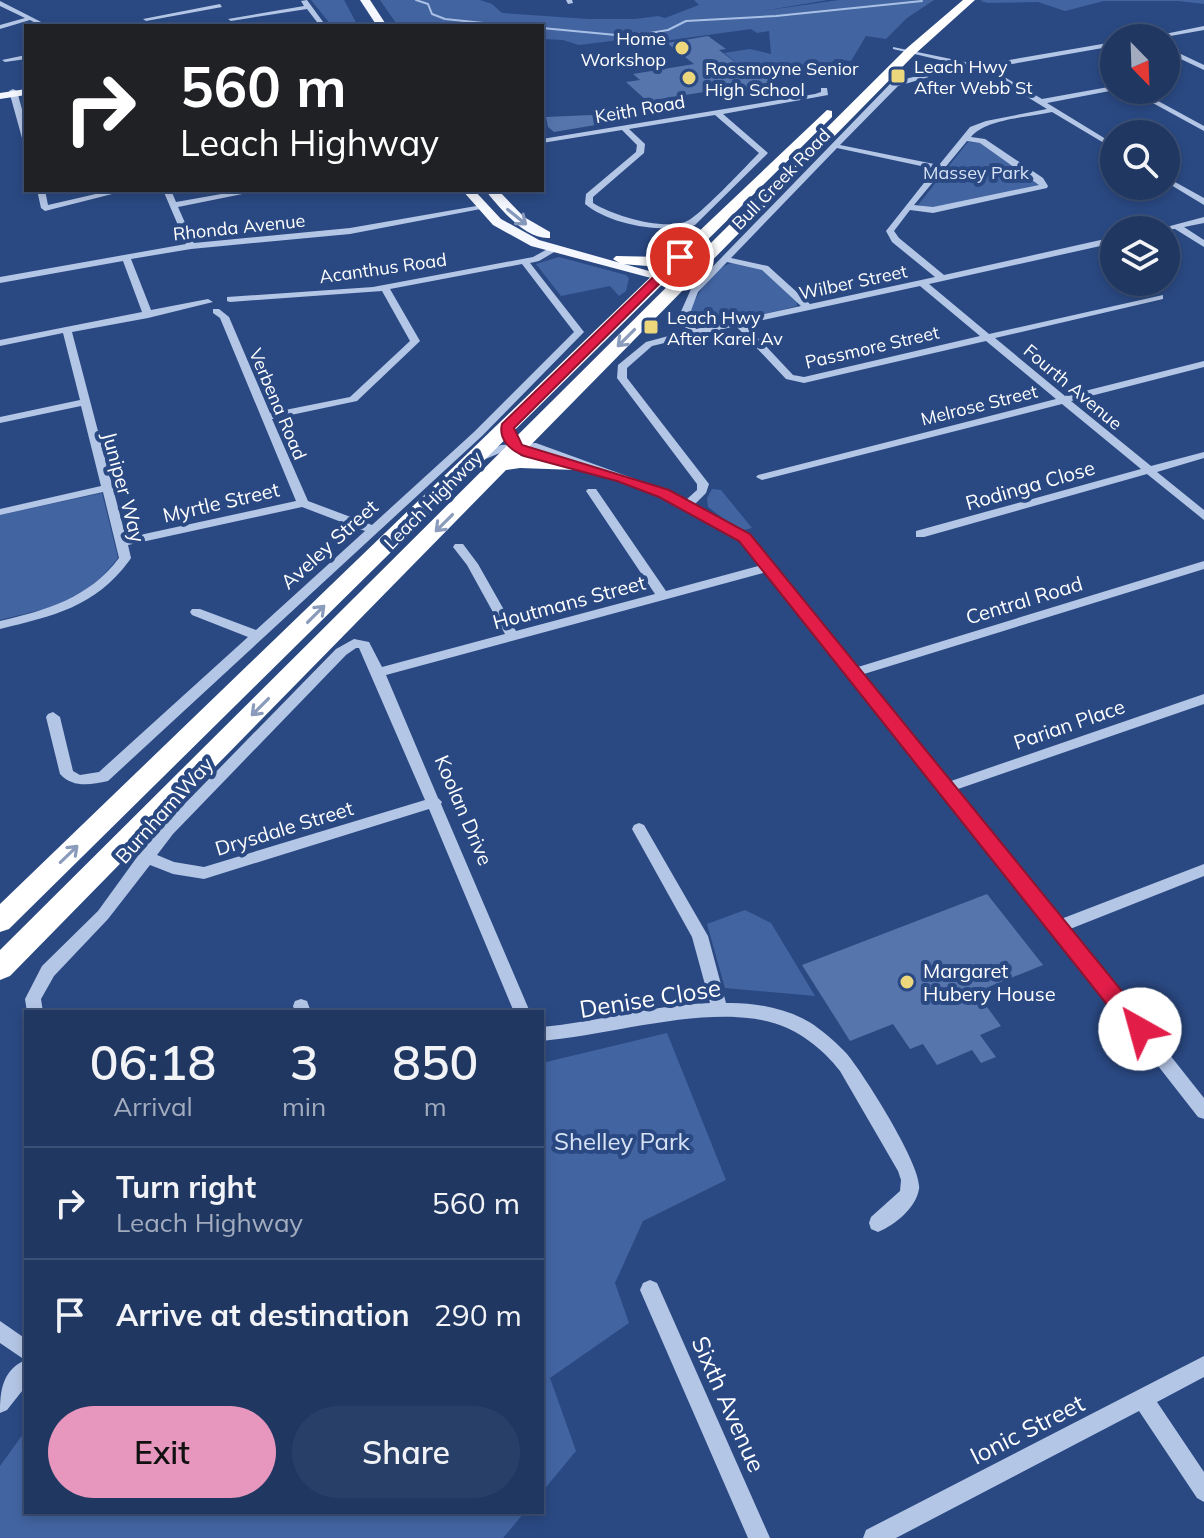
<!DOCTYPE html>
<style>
:root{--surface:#203762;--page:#283f68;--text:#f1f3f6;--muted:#a2acbe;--line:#3d5177;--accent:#e797bd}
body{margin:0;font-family:Mulish,sans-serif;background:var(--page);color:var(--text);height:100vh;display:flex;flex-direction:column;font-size:30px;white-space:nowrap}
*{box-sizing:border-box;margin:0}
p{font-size:26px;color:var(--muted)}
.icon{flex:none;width:44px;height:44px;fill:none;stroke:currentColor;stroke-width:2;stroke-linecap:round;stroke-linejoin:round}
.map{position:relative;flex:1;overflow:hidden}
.panel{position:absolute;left:24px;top:1010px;width:520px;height:504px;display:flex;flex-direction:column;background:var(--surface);border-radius:0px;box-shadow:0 4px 12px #0003,0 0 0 2px var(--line)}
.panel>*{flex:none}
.banner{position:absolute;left:24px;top:24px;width:520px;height:168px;border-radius:0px;box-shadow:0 4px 12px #0003,0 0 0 2px var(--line);background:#202124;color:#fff;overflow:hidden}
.needle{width:52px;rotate:157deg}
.tools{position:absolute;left:1100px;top:24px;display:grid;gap:16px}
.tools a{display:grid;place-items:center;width:80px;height:80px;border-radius:50%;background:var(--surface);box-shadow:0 4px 12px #0003,0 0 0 2px var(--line);font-size:40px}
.pin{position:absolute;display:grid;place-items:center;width:68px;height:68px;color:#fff;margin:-34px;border:4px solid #fff;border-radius:50%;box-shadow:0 2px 8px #0007}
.me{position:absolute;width:88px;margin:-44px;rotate:322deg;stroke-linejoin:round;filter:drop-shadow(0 0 6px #0008)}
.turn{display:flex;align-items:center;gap:28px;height:168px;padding:0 24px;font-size:36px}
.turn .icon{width:104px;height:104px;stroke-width:2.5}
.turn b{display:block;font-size:56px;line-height:68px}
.eta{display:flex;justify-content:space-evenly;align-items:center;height:136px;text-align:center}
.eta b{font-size:48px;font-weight:600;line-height:56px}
.button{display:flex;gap:16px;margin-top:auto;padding:16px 24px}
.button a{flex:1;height:92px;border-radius:48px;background:var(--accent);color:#111;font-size:32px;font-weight:600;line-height:92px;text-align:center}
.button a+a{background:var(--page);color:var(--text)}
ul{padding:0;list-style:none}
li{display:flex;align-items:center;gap:24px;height:112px;padding:0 24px;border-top:2px solid var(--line)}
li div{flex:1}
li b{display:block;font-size:30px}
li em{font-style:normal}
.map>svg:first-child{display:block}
</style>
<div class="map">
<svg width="1204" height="1538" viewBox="0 0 1204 1538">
<rect width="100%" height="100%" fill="#2a4983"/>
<path fill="#4264a1" d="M311,0H344L358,26H332Z
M380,0H480L492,4L502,13L589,19H635L658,16L665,18L699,5L694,0H828L762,11L839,0H934L907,18L886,39L866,36L851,61L835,59L825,69L754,76L724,53L750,49L771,54L769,31L757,33L751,29L642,44L635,38L579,45L563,40L542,39V26H398Z
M983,0H1204V4L1178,1H1104L1065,11L1038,2L988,3L980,1Z
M968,142L981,143L1040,185L932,208L918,205Z
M559,257L626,275L629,278L626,291L619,296L610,286L561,296L536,264Z
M732,263L763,270L797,302V306L711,327L692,323L688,315C697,296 710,268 732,263Z
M712,489L721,490L752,528L740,531L708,507L707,498Z
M102,493L118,558C81,605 55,606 0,620V515Z
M745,910L771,923L815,996L725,988L707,924Z
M667,1033L726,1180L643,1221L615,1283L629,1323L550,1378L576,1451L542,1492V1063Z
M26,1430V1512H525L503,1538H0V1466Z"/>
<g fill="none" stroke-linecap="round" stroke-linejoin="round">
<path stroke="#a9c0e6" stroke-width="2" d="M416,0L428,4L432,14L445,19L513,26
M542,28L616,35L650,33L668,30L686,21L776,16L922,1"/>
</g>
<path fill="#5675ac" d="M708,36L726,49L719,50L753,76L762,75L777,87L710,96L704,92L647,101L626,82L640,80L633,74L694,64L667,43Z
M614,109L637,118L554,132L548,127L546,117L592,115Z
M987,894L1043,965L976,992L1001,1026L980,1035L996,1057L981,1063L972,1050L937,1065L923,1044L910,1049L893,1024L850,1041L802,965Z"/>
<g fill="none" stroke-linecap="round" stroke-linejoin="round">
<path fill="#b4c6e6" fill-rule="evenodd" d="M307,0L326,26H320L307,9L231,21L228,19L304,6L301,1Z
M566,0H572L573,3L568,4Z
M0,1L49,26H41L30,20L0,29V25L25,18L0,6Z
M220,4L222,7L146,21L143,19Z
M1204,26V30L1159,38H1145Z
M1114,42V46L989,68L1042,99L1114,86L1115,90L1047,103L1114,144V149L1052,112C1030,117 985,119 971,137L985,139L1043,178L1048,186L1047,188L933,213L910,210L894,231L899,238L944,275L1114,237V243L929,284L989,334L1163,295V299L995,338L1065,396L1204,361V367L1071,401L1151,466L1204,452V458L1157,472L1204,510V520L1147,474L924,537H916V531L1141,469L1062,404L762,480L756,477L758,475L1056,399L986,341L804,383L786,379L736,326L652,346L627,368V378L709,484L706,493L694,505L749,534L858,667L1204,561V569L864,674L951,781L1204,694V704L958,789L1061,919L1204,864V876L1070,929L1204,1098V1119L1198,1117L943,791L767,572L386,675L438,798L442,802L441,804L530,1012H514L429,809L204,879L173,874L150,865L108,919L54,976L41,999L43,1012H27L25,999L42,966L98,911L140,853L163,826L336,649L354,639L369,642L382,667L505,634L467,565L453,547L455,544H463L478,564L516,631L655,594L586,491L588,489H596L666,591L762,565L741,540L660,495L535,449L507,450L476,463L471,460L501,445L536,443L668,491L686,500L697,490V484L617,378L618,365L646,342L687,331L679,316L691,289L892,82L935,72L939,74L898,86L840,145L939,165L970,127L986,121L1047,109L983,70L893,49V47L980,65ZM967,141L980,143L1039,185L933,207L914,205ZM837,148L935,169L886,231L892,242L935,277L810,304L768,266L731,258ZM727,262L762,270L801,306L696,329L689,316L698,292ZM920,286L980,336L804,377L793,375L745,324ZM356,648H359L425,800L204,867L174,862L157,855L173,834L346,655Z
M1166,47L1204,65V70L1166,52Z
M26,55V59L5,62L2,60Z
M821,88H827L828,95L723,114L768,153L695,225C664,234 610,225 585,204L586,194L636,152L637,145L622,130L542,143V139L815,94L821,92ZM715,115L759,153C747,165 697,219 685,222C661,230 614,216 593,203V197L644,153L645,144L629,129Z
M13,89L17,91L26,124V140L22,138L9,91Z
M1129,90H1138L1204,126V131Z
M1166,177L1204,198V205L1166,182Z
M37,190H45L48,205L113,190H128L45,211L41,208Z
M163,190H171L176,202L244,190H262L178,207L194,243L350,228L482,205L486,208L350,234L191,249L131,259L151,310L208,299L213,302L148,318L72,332L126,538L296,501L220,318L213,313V309H219L229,317L270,413L350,397L410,341L382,291L230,302L227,301V297L373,287L533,257L553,246L557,249L556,251L539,261L530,263L584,332L482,436L108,781C90,785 73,788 60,774L46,717L48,714L53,712L60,717L73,771L80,775L99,772L248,637L192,615L190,612L192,609H200L256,630L365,531L302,507L128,545L131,558L129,561C95,607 53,616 0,629V621C47,610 89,598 119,558L103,492L0,515V509L101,486L81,406L0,423V417L80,400L63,333L0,346V340L142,312L123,261L0,283V277L186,244ZM522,264L574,332L474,432L372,525L308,501L272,419L357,401L418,343L420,341L390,289Z
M1204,217V223L1184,227L1204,240V247L1175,229L1155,230Z
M639,823L644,825L708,936L726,1003C755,1002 790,1009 814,1025C825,1033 838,1044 847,1054C863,1073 923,1167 919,1189C916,1208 895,1225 878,1232L871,1229L869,1223L871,1217L900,1191L901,1180L898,1171L840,1071C823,1049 798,1029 770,1022C705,1005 611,1035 542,1041V1027C598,1022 653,1005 710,1003L692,937L632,829L634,825Z
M301,999L307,1001L311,1012H295L293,1006L295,1001Z
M650,1280L657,1283L770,1538H748L640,1290L643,1283Z
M0,1321L26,1339V1386L7,1410L0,1413C0,1391 2,1371 25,1360L0,1343Z
M1204,1356V1377L1157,1402L1204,1472V1502L1197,1498L1139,1411L896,1538H863L866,1530Z"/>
<path fill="#f5f7fe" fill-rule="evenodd" d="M360,0H370L387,26H377Z
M26,89V95L0,99V93Z
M462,190H474L501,219L539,240L688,282L681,286L531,246L493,225Z
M485,190H498L524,217L550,232V238C525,240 500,208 485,190Z"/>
<path fill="#fff" fill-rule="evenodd" d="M963,0H975L915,54L520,456L569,460L576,462L578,466L576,470L520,468L506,470L10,976L0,980V950L907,48Z
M827,110L832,111V117L9,929L0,932V904L661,267L621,264L613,259L616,256L662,257L675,254Z"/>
</g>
<defs><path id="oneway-shaft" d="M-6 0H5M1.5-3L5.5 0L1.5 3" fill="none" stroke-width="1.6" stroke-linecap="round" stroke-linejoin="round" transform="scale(2)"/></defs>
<use stroke="#8597ba" href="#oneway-shaft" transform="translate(517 217) rotate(39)"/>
<g stroke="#8a9bbb">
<use href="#oneway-shaft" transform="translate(626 338) rotate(135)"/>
<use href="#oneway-shaft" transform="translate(444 523) rotate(135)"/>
<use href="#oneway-shaft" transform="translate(316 614) rotate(-45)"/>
<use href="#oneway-shaft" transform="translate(260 707) rotate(135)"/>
<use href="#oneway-shaft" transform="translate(69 854) rotate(-44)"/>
</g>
<path fill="#e11d48" stroke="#92132f" stroke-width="2" d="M676,255L686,257L514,428L522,445L669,490L750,534L1147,1022L1150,1029L1147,1036L1140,1039L1132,1036L739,541L659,497L617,481L524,456C510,450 498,439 502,424Z"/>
<g fill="#ecd77c" stroke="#2a4983" stroke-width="3">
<circle cx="682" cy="48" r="8"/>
<rect x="890" y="68" width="16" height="16" rx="4"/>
<circle cx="689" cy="78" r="8"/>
<rect x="643" y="319" width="16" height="16" rx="4"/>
<circle cx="907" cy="982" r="8"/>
</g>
<g text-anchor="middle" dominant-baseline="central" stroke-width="8" stroke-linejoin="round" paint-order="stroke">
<g font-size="18" fill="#fff" stroke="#2a4983" text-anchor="start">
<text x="666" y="38" text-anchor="end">Home<tspan x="666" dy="21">Workshop</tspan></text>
<text x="914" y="66">Leach Hwy<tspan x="914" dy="21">After Webb St</tspan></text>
<text x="705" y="68">Rossmoyne Senior<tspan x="705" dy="21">High School</tspan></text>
<text x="667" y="317">Leach Hwy<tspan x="667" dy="21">After Karel Av</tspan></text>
</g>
<g font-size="18" fill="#fff" stroke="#2a4983">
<text transform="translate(640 109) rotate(-10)">Keith Road</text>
<text transform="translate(781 179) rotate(-46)">Bull Creek Road</text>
<text transform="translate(239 227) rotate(-6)">Rhonda Avenue</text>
<text transform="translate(383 268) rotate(-8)">Acanthus Road</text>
<text transform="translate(853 282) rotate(-12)">Wilber Street</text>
<text transform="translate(872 347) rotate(-13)">Passmore Street</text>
<text transform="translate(1073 387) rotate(40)">Fourth Avenue</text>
<text transform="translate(278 404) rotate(67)">Verbena Road</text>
<text transform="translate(979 405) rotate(-14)">Melrose Street</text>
<text transform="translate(433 500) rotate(-45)">Leach Highway</text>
</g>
<g font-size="18" fill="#d7e2f5" stroke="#2a4983">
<text x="976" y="172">Massey Park</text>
</g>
<g font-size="20" fill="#fff" stroke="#2a4983">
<text transform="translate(1030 485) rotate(-16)">Rodinga Close</text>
<text transform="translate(124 487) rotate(75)">Juniper Way</text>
<text transform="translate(221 502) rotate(-13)">Myrtle Street</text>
<text transform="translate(329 544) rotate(-42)">Aveley Street</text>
<text transform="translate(1024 600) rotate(-17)">Central Road</text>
<text transform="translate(569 602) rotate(-15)">Houtmans Street</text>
<text transform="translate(1069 724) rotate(-19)">Parian Place</text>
<text transform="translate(164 810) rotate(-48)">Burnham Way</text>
<text transform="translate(464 810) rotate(67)">Koolan Drive</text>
<text transform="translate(284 828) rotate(-17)">Drysdale Street</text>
</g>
<g font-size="20" fill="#fff" stroke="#2a4983" text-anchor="start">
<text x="923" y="970">Margaret<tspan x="923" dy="23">Hubery House</tspan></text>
</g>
<g font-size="24" fill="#fff" stroke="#2a4983">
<text transform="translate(650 998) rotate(-9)">Denise Close</text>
<text transform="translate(729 1404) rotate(66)">Sixth Avenue</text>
<text transform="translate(1027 1429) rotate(-27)">Ionic Street</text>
</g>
<g font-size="24" fill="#d7e2f5" stroke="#2a4983">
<text x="622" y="1141">Shelley Park</text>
</g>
</g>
</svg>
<div class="tools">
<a><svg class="needle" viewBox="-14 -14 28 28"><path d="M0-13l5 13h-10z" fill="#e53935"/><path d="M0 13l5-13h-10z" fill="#a2acbe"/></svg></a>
<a><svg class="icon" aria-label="search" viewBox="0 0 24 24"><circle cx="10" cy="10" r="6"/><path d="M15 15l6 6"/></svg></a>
<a><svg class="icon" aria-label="layers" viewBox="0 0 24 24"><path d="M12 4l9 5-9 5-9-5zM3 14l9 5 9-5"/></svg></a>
</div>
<div class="pin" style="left:680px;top:257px;background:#d93025"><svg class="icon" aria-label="arrive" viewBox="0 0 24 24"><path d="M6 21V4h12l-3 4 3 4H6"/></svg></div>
<svg class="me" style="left:1140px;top:1029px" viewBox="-20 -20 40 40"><circle r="19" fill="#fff"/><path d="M0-13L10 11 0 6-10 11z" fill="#e11d48"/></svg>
<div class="banner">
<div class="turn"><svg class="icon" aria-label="right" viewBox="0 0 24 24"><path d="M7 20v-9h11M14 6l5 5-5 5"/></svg><div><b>560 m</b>Leach Highway</div></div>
</div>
<section class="panel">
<div class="eta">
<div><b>06:18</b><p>Arrival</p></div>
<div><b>3</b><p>min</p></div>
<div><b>850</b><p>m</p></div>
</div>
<ul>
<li><svg class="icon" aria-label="right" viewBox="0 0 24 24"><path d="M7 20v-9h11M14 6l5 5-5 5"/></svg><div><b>Turn right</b><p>Leach Highway</p></div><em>560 m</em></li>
<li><svg class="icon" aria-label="arrive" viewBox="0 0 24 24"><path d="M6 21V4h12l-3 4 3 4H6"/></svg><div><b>Arrive at destination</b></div><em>290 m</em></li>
</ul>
<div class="button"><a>Exit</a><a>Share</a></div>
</section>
</div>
